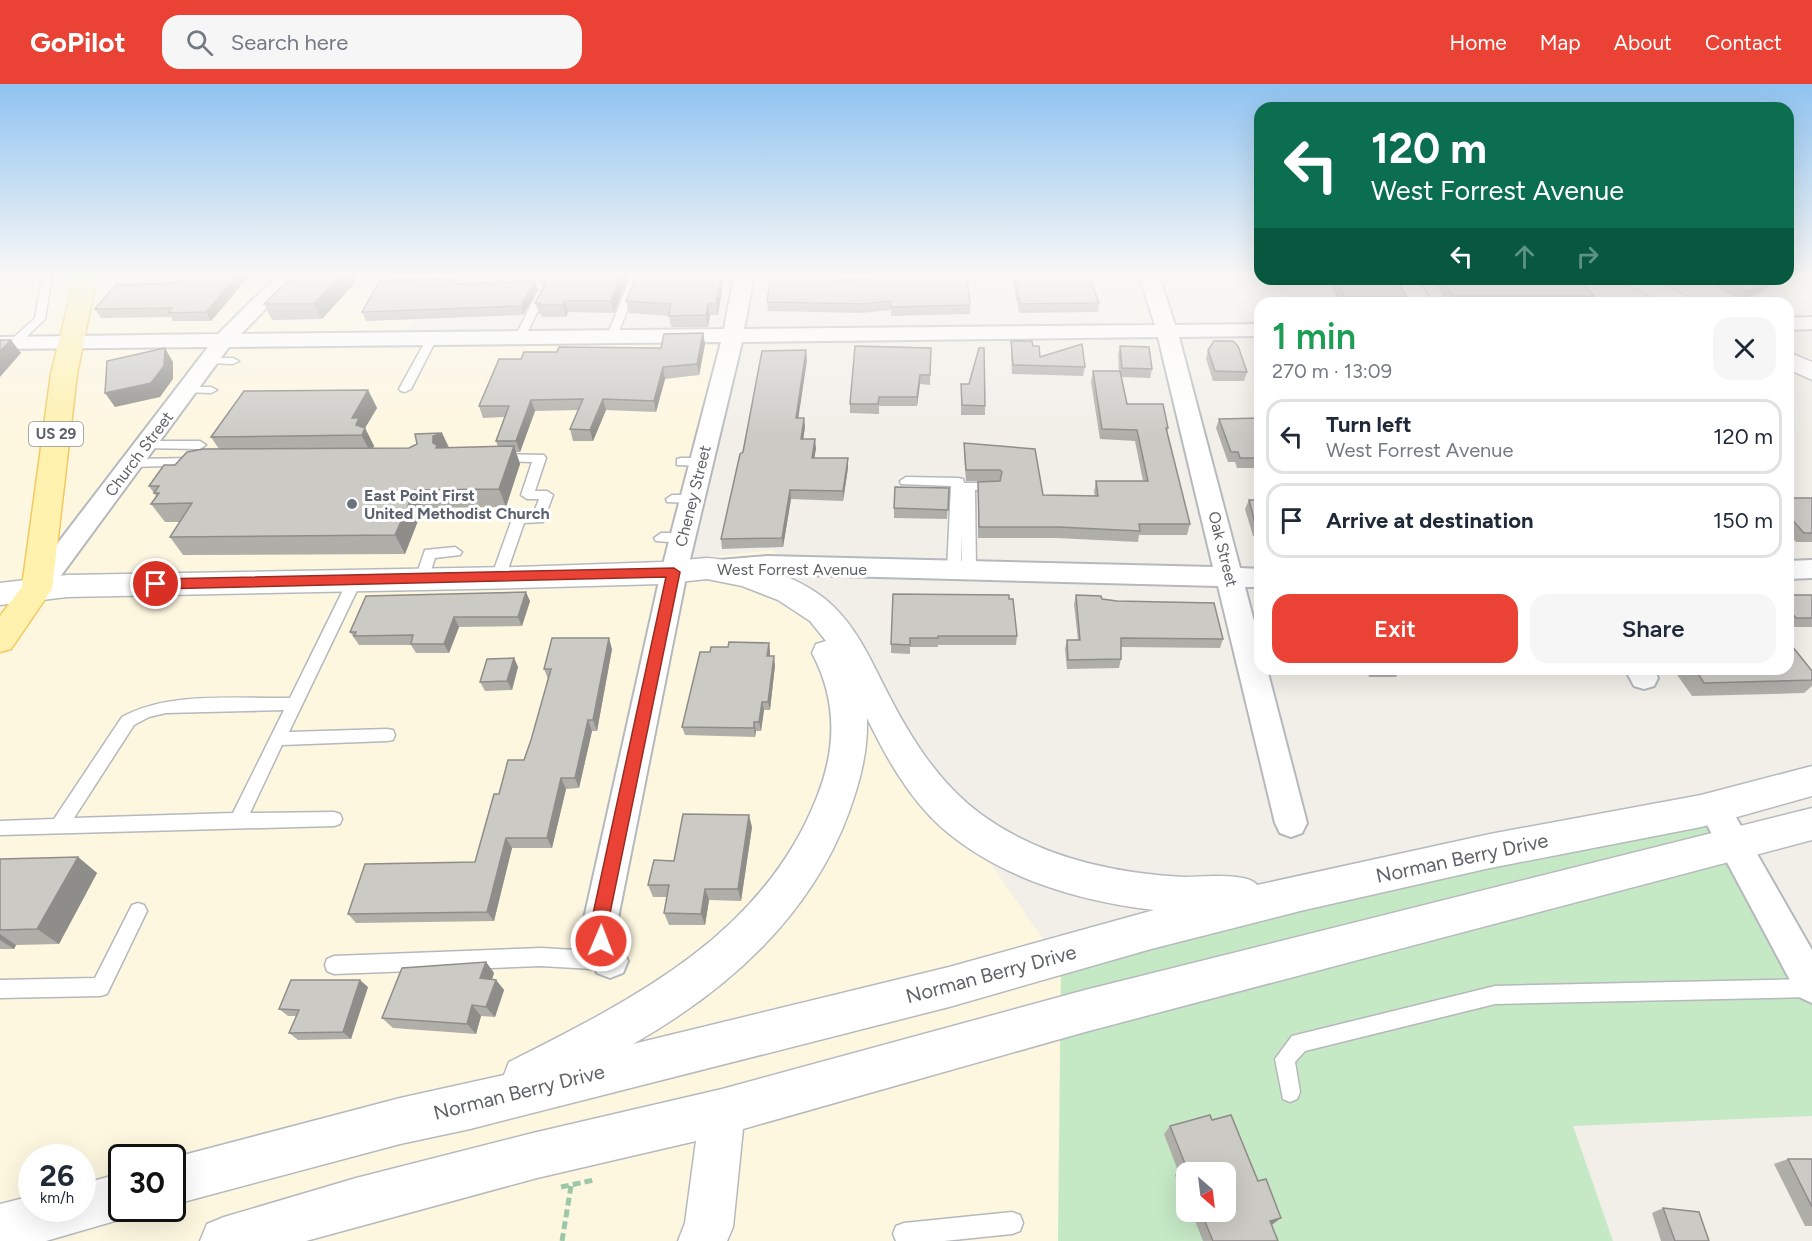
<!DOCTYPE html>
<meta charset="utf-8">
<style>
:root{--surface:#fff;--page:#f6f6f7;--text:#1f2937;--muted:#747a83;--line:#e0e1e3;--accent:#ea4335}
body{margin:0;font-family:Figtree,sans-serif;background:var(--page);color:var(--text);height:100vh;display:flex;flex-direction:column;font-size:22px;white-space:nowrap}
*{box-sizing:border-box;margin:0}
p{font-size:20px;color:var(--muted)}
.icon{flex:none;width:33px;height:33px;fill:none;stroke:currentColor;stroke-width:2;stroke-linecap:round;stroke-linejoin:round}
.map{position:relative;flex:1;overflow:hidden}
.details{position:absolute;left:1254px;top:213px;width:540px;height:378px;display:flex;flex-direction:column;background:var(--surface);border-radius:18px;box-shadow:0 6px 24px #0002}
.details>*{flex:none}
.hud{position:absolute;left:1254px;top:18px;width:540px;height:183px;border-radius:18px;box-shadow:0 6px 24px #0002;background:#0b6e4f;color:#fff;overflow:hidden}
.needle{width:39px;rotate:152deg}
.tools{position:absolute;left:1176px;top:1078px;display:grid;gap:12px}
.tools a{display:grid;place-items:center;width:60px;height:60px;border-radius:12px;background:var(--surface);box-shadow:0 6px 24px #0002;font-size:30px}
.speed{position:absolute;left:18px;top:1060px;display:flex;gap:12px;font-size:30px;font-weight:700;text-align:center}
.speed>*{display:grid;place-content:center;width:78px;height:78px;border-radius:50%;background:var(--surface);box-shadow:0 6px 24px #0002;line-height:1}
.speed small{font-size:15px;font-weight:400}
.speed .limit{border:3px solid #111;border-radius:9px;background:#fff;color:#111}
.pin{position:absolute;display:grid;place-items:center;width:51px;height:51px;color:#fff;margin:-26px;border:3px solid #fff;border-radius:50%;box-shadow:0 2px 6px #0007}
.me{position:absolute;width:66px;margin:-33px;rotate:1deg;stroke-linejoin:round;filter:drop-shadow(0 0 4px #0008)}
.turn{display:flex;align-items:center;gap:21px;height:126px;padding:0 18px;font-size:27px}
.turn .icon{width:78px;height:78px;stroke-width:2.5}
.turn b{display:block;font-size:42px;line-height:51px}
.lanes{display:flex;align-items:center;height:57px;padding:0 18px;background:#0003;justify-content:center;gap:30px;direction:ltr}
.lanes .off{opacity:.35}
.round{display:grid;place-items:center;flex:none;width:63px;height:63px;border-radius:18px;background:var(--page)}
.overview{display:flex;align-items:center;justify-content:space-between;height:102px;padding:0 18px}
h1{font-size:36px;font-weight:600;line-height:45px;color:#1e9e55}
.cta{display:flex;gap:12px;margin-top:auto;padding:12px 18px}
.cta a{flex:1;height:69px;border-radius:18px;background:var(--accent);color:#fff;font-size:24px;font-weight:600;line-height:69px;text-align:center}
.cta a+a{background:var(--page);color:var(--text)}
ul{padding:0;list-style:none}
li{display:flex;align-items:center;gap:18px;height:75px;margin:0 12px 9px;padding:0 6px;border:3px solid var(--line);border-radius:18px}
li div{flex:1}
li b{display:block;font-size:22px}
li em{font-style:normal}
header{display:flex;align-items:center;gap:36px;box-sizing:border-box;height:84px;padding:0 30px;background:var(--accent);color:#fff}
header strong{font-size:28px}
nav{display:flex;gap:33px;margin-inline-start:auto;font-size:21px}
.search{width:420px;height:54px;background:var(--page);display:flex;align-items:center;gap:15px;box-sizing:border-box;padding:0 21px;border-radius:18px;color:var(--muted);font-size:22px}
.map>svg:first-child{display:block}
</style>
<header>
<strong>GoPilot</strong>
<div class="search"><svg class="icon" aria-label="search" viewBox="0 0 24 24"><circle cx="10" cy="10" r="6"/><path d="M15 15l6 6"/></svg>Search here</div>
<nav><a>Home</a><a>Map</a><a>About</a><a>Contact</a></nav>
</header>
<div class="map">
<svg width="1812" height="1157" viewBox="0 0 1812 1157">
<rect width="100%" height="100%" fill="#f1efe8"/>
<path fill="#fef7e0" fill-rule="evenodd" d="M0,192H455L391,265L732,248L665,477L773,466L1061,881L1058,1157H0ZM32,1074H82V1125H32ZM122,1074H172V1125H122Z"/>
<path fill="#c5e8c5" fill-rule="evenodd" d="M1722,736L1812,889V1032L1573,1042L1613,1157H1058L1061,881L1531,773ZM1186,1089H1226V1128H1186Z"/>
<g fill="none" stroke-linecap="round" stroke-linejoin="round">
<defs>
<path id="lane" d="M42,192H52L45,235L18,261H10V257L35,234Z
M631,192H641L617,252L608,254L607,252Z
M542,206L547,209L525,253L516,255L515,253L537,209Z
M432,251L437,254L411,305L405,308L401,307L399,305L427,254Z
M208,274H233L239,277L233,280L204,279L202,277Z
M186,303H211L217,306L211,309L182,308L180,306Z
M146,357H200L206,361L200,365L142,364L140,361Z
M498,370L544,371L546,374L535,407H547L553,411L543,438L524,439L505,494L498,499L491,494L512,435L519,431H533L539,415H527L521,411L532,378L494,377V371Z
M195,374L199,375V381L132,383L126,379L132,375Z
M681,374H701L707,378L701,382L677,381V375Z
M906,393L958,394L963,395L964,399H999V405L975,406L976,486L974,489H964L962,486V451L961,486L954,491L947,486L951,402L901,400L900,397Z
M672,411H692L698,415L692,419L667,418L666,415Z
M661,449H682L689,454L682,459L656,457L654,454Z
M455,463L462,468L460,471L435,474L427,499H417L415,495L425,466Z
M355,491L362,496L289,648L387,645L393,646L395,651L393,656L387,657L282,661L250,729L334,728L340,730L342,735L340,740L334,742L0,751V737L54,735L122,633C170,607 236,615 290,614L348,496ZM284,626L233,729L74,734L134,641L149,633L166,629Z
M138,819L144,821L147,827L107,910L100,912L0,914V896L95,894L132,821Z
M541,864L610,868L617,871L619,877L617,883L610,886L541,882L334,890L327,887L325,881L327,875L334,872Z
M1812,895V913L1495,920L1305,967L1295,978L1300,1008L1297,1015L1290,1018L1283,1015L1275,975L1292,952L1495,902Z
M1012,1128L1020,1131L1023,1139L1020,1147L1012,1150L944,1157H896L893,1150L896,1142L904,1139Z"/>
<path id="street" d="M277,192H298L241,250L724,245L734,192H754L744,245L1155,241L1139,192H1159L1175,241L1260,240V252L1179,253L1240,484L1260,485V503H1245L1260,560V585H1267L1307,739L1302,749L1291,753L1280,749L1275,739L1218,502L767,490L716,493L707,491L703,484L707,477L767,472L1213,483L1158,253L742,258L687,488L617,839L618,856L628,877L623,889L610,894L597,889L583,857V839L661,488L721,258L229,263L46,512L37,515L28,512L24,505L28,498L208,263L0,265V253L218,250Z
M1397,195H1417L1432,219H1412Z
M1812,233V245L1788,246V234Z
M1812,476V494L1788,495V477Z
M1625,585H1654L1658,594L1654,602L1644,605L1634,602Z
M1714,710L1725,714L1812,866V919L1799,913L1698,724L1703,714Z"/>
<path id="secondary" d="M1625,195H1653L1689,214L1693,219H1664L1628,200Z
M1788,268L1812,278V296L1788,285Z
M707,474C748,477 802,492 833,522C857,545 871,576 886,606C910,653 938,699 982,731C1040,773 1112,789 1183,793C1200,793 1248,788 1257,801L1490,750L1701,711L1812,682V712L1701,743L1490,784L1300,827L1151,865L949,923L470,1045L400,1060L172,1121V1074L400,1014L504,991L509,978C634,915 763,851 817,713C837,663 837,616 812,569L816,560L826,557L810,537L778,516L742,502L707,495L661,500L517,504L67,513L0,521V499L67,491L517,483L661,478ZM867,634C886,673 908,713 941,743C999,794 1079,817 1154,826L949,883L633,960C728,906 811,832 849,728C860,697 868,668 867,634Z
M1812,724V756L1085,948L743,1045L733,1143L727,1157H678L685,1139L696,1057L537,1094L306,1157H200L207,1140L224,1133L356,1094L537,1048L722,1005L1085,906Z
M122,1089V1125H141L139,1130L46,1157H0V1120L32,1112V1125H82V1100Z"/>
<path id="primary" d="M75,192H97L77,290L52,505L11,565L0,568V532L22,503L51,290Z"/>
</defs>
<use href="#lane" stroke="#b5b8bc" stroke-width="3"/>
<use href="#street" stroke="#b5b8bc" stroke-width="4"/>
<use href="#secondary" stroke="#b6babf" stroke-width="3"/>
<use href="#primary" stroke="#f2c960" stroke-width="3"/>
<path stroke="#9cc7a9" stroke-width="5" stroke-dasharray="8 4" stroke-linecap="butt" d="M561,1103L594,1096
M562,1157L571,1102"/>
<use href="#lane" fill="#fff" fill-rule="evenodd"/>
<use href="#street" fill="#fff" fill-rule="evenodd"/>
<use href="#secondary" fill="#fff" fill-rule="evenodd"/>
<use href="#primary" fill="#fff2af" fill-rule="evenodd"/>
</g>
<path fill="#afaea9" d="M249,192L211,237H173L171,233L101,234L95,225L176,199Z
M629,192L614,229L568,228L566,233H542L541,230H539L535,219L543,203L540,193Z
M636,192H717V194H721L722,206L718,231H710L708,243H671L669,232L629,229L626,217Z
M1012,192H1089L1099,219L1098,228L1019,229Z
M1327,195H1395L1407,213L1404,219H1340Z
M1438,195H1579L1594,212L1591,219H1448L1436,201Z
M1723,195L1770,198L1764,207L1740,216L1717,204Z
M834,196L970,221V230L891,232V226L862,229L768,227L767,218Z
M535,197L538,206L523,231L366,237L362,228L456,200Z
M352,202L322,235L272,236L264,220Z
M703,249L705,260L699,291L665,295L656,328L606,326L593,357H573L570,345L578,326L535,327L520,368H516L520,380L506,423L423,424L405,470L183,471L170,453L179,438H165L151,420L156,412L149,402L175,381L219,365L211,353L368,306L377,324L365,344L374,362L373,364H409L442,349L449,363H498L496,357L504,333L483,334L479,322L521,275L557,268L661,264Z
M1011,257L1033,262L1040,273L1085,283L1083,292L1012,290L1011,266Z
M1120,262L1152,285L1150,294L1121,293L1127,320L1168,344L1167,349L1190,440L1187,451H1139L1138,458L1057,454H978V398L997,397H966L964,370V359L1043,411L1095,412L1094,408L1096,397H1143L1135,357L1100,355L1091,298L1093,287H1119L1118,271Z
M931,264L930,301L920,300L917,322H879V330L850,329V320Z
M1208,266L1247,288L1244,297H1213L1206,275Z
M807,276L798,334H804L805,343L803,355L816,364L814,374H848V384L843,417L791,415L783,463L722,465L721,455L743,368Z
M961,300L985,322V331H961Z
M1260,334V384H1237L1235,378H1228L1216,344L1219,335Z
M949,404L947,435L894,434V424Z
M1788,414H1812V458H1796L1788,449Z
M1249,416H1260V452H1253L1245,425Z
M1076,511L1102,515L1223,555L1220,564L1121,563V575L1119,584L1067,585L1065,565L1067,556H1078L1074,520Z
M1788,511H1812V543H1788Z
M1009,515L1017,552L1016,561H938V563H910V570L891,569V560Z
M530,517L522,542L459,543L449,569H416L411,561H359L350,548Z
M769,559L770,568V572L775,581L770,626H764L761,647H756L755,653L685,651L682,643L728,563Z
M612,565L597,647H592L579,704L566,705L552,764H512L494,837L356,839L348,830L475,778L499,710L524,676L531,656L548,595L544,585Z
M514,574L518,583L512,606L485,607L480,598Z
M1366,585H1401L1396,593H1369Z
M1673,585H1788L1812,587V602L1804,609L1692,612Z
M752,743L741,817L709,816L705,841H669L664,829L667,813H653L648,801L674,777Z
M78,773L97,789L59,860L16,861L14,865H0V775Z
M486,878L494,889L492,895L496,896L504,906L495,933L481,932L476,950L393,944L382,934Z
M368,903L351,955L298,956L289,949L296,932H288L279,925Z
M1212,1036L1273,1140L1272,1141L1278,1157H1203L1193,1132L1189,1128H1226L1186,1089V1122L1175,1091L1178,1087L1164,1050L1170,1042Z
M1788,1075H1812V1142H1805L1774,1080Z
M1663,1124L1709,1157H1661L1652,1129Z"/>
<path fill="#8f8d8a" d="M237,192H249L211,237L206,228Z
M340,192H358L352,202L322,235L314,220Z
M621,192H629L614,229L611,217Z
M721,194L722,206L718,231L716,220Z
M535,197L538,206L523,231L521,222Z
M1770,198L1764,207L1740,216L1746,207Z
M565,217L568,228L566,233L563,221Z
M708,220L710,231L708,243L706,231Z
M703,249L705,260L699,291L697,280Z
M11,256L21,269L0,293V267Z
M165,264L173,278V295L160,313L115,323L105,309Z
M806,266L807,276L797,343L796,334Z
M663,283L665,295L656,328L654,317Z
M920,291V300L917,322V313Z
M368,306L377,324L365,344L374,362L371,369L352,334Z
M603,315L606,326L593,357L590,346Z
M531,316L535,327L520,368L516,357Z
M804,334L805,343L802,364L801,355Z
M442,349L450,367L445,379L433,359V352Z
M815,355L816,364L813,384L812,374Z
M514,362L520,380L506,423L499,405Z
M848,374V384L843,417V407Z
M415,406L423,424L405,470L395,451Z
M790,406L791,415L783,463L782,454Z
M526,508L530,517L522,542L518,533Z
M454,533L459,543L449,569L444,560Z
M609,554L612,565L597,647L593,636Z
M769,559L770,568L769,581L767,572Z
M774,572L775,581L770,626L768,618Z
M514,574L518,583L512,606L507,597Z
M762,618L764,626L761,647L759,638Z
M588,636L592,647L579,704L575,694Z
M754,638L756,647L755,653L754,644Z
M561,694L566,705L552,764L547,754Z
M749,731L752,743L741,817L738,805Z
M506,754L512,764L494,837L487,828Z
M78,773L97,789L59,860L37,845Z
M705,805L709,816L705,841L701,830Z
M0,850L16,861L14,865L0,856Z
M486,878L494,889L489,905L480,894Z
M360,896L368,903L351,955L343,948Z
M496,896L504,906L495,933L486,923Z
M472,921L481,932L476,950L467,940Z
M1281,1134L1273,1140L1262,1143L1270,1137Z"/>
<path fill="#cccac5" stroke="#8f8d8a" stroke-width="1.5" d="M181,192H237L206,228L168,229L172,224L95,225L116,201L176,199Z
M293,192H340L314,220H264Z
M541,192H621L611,217H565L563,221H539L540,219H535L546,199L540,193Z
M636,192H713V194H721L716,220H708L706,231L669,232L671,220L626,217Z
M771,192H834V196L872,195V192H967L970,221L891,223V217L861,220L767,218Z
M1014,192H1089L1099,219L1020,220Z
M441,195L455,196L453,200L535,197L521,222L362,228L380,196Z
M1335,195H1395L1407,213H1345Z
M1441,195H1579L1594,212H1454Z
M1723,195H1764L1770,198L1746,207Z
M703,249L697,280L663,283L654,317L603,315L590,346L570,345L583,315L531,316L516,357H496L509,322H479L499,275H521L524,268H557L559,263L661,264L664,250Z
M0,256H11L0,267Z
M1011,257H1032L1033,262H1039L1040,273L1082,260L1085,283L1013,281Z
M1214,257H1233L1238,262L1247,288L1215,287L1208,266Z
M855,262L931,264L930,291H920L917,313H879L878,320H850Z
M1120,262L1149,263L1152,285L1122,284Z
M165,264L164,282L151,299L105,309L107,277Z
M979,264H984L985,322L962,321L961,300H969Z
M806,266L796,334H804L801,355H815L812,374H848L843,407L790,406L782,454L721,455L740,370L743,368L762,267Z
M1093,287H1120L1127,320H1163L1168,344H1166L1190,440H1139L1140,447L1058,443H979L978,398L1000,397L1002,388L1000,386H966L964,359L1035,365L1043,411L1098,412L1096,397H1148L1137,346L1102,345Z
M368,306L352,334H359L356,341L365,344L362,351L211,353L244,307Z
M1260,334V374H1240L1238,368H1231L1219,335Z
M442,349L433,352V359L437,361L436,364L514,362L499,405L415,406L395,451L170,453L192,419L151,420L159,409H154L159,402H149L164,381H175L187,368L203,365L409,364L417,360L415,350Z
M895,403L949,404L948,426L894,424Z
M1788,414H1812V449H1804L1788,431Z
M1249,416H1260V443H1256Z
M526,508L518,533H454L444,560H411L413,551L354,552L356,548H350L366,512Z
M893,510L1009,511V515H1013L1017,552H938V554H910V561L891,560Z
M1076,511L1101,512L1102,515L1117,517L1214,519L1223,555L1121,554V575L1068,576L1067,556H1080Z
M1788,511H1812V534H1796L1788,524Z
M552,554H609L593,636H588L575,694H561L547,754H506L487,828L348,830L365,780L475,778L494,710H499L508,676H524L531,656L551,585H544Z
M1788,557L1812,587V596L1704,599L1695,585H1788Z
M729,558L769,559L767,572H774L768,618H762L759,638H754V644L682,643L700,568H710L711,563H728Z
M514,574L507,597L480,598L487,575Z
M683,730L749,731L738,805H705L701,830L664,829L669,801H648L654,776L674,777Z
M78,773L37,845L0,846V775Z
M486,878L480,894L496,896L486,923L472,921L467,940L382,934L402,884Z
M291,896H360L343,948L289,949L299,926L279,925Z
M1210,1031L1212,1036L1231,1031L1258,1097L1266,1095L1281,1134L1270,1137L1278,1157H1213L1201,1128H1226V1089H1186V1098L1181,1084L1186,1082L1170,1042Z
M1788,1075H1812V1123Z
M1663,1124L1699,1128L1709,1157H1675Z"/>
<linearGradient id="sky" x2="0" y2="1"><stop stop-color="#8fc3f1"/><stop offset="0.54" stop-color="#f9f8f5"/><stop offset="1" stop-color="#f9f8f5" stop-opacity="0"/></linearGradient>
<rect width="1812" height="354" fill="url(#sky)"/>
<path fill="#ea4335" stroke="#982c22" stroke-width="1.5" d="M674,484L680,488L608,839L610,857L607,863L601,865L595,863L591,839L666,493L156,505L150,500L156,495Z"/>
<circle fill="#6b7280" stroke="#fff" stroke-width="2" cx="352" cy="420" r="6"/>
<g text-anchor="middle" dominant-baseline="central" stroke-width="6" stroke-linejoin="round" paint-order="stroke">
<rect fill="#fff" stroke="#8f9295" stroke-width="1.5" x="29" y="338" width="54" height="24" rx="4.5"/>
<g font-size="15" font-weight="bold" fill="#5f6368">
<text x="56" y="350">US 29</text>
</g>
<g font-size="16" fill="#5f6368" stroke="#fff">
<text transform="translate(139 370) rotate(-53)">Church Street</text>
<text transform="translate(693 412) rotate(-76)">Cheney Street</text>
<text transform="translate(1223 465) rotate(76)">Oak Street</text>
<text x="792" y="485">West Forrest Avenue</text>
</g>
<g font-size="16" font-weight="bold" fill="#5b616d" stroke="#fff" text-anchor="start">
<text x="364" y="411">East Point First<tspan x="364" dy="18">United Methodist Church</tspan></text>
</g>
<g font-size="20" fill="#5f6368" stroke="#fff">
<text transform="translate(1462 774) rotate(-12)">Norman Berry Drive</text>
<text transform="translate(991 890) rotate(-15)">Norman Berry Drive</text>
<text transform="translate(519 1008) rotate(-14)">Norman Berry Drive</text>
</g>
</g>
</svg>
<div class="tools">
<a><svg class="needle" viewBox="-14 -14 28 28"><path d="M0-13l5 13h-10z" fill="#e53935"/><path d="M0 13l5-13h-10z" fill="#747a83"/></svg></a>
</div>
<div class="speed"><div>26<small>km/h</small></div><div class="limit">30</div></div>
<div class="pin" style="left:156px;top:500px;background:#d93025"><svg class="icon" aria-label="arrive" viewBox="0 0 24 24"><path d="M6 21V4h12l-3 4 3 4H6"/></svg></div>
<svg class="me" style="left:601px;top:857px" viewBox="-20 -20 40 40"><circle r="17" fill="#ea4335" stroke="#fff" stroke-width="3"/><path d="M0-11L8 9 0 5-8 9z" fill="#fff"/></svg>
<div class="hud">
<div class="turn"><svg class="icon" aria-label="left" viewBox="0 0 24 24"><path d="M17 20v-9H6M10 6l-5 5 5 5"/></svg><div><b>120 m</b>West Forrest Avenue</div></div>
<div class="lanes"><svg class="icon" aria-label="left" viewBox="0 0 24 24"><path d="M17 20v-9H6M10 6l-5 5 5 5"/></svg><svg class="icon off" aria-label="ahead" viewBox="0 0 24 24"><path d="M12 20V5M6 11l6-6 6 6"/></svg><svg class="icon off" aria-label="right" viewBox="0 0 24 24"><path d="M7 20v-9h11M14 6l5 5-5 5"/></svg></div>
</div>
<section class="details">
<div class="overview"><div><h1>1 min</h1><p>270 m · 13:09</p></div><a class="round"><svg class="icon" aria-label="close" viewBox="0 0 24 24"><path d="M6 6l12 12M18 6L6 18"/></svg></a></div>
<ul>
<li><svg class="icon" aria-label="left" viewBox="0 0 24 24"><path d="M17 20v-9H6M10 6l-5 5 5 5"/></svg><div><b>Turn left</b><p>West Forrest Avenue</p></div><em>120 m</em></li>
<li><svg class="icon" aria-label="arrive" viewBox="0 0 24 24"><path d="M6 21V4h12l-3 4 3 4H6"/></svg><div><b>Arrive at destination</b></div><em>150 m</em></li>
</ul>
<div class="cta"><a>Exit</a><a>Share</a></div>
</section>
</div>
